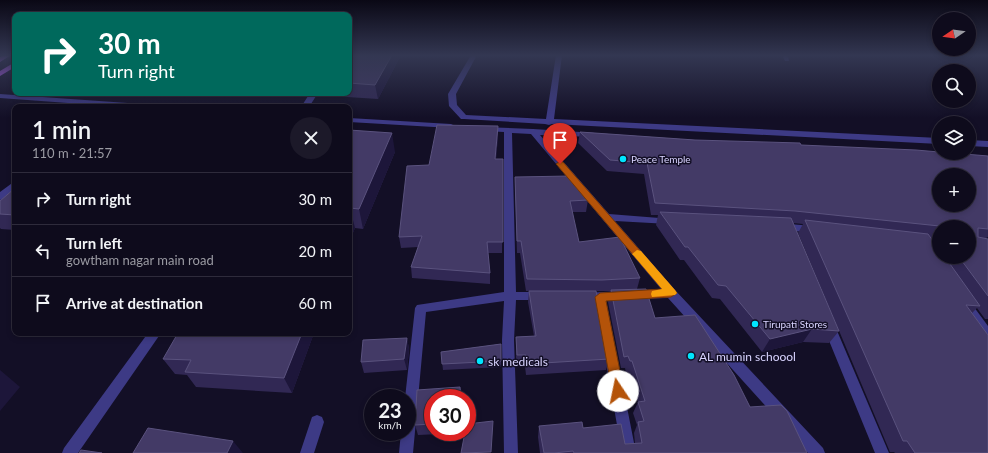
<!DOCTYPE html>
<meta charset="utf-8">
<style>
:root{--surface:#0e0b1c;--page:#1c1929;--text:#f1f3f6;--muted:#9b9ba3;--line:#2e2b3b}
body{margin:0;font-family:Lato,sans-serif;background:var(--page);color:var(--text);height:100vh;display:flex;flex-direction:column;font-size:15px;white-space:nowrap}
*{box-sizing:border-box;margin:0}
p{font-size:13px;color:var(--muted)}
.icon{flex:none;width:22px;height:22px;fill:none;stroke:currentColor;stroke-width:2;stroke-linecap:round;stroke-linejoin:round}
.map{position:relative;flex:1;overflow:hidden}
.side{position:absolute;left:12px;top:104px;width:340px;height:232px;display:flex;flex-direction:column;background:var(--surface);border-radius:8px;box-shadow:0 2px 6px #0003,0 0 0 1px var(--line)}
.side>*{flex:none}
.guide{position:absolute;left:12px;top:12px;width:340px;height:84px;border-radius:8px;box-shadow:0 2px 6px #0003,0 0 0 1px var(--line);background:#00695c;color:#fff;overflow:hidden}
.needle{width:26px;rotate:257deg}
.buttons{position:absolute;left:932px;top:12px;display:grid;gap:8px}
.buttons a{display:grid;place-items:center;width:44px;height:44px;border-radius:50%;background:var(--surface);box-shadow:0 2px 6px #0003,0 0 0 1px var(--line);font-size:20px}
.speed{position:absolute;left:364px;top:389px;display:flex;gap:8px;font-size:20px;font-weight:700;text-align:center}
.speed>*{display:grid;place-content:center;width:52px;height:52px;border-radius:50%;background:var(--surface);box-shadow:0 2px 6px #0003,0 0 0 1px var(--line);line-height:1}
.speed small{font-size:10px;font-weight:400}
.speed .limit{border:6px solid #d22;background:#fff;color:#111}
.pin{position:absolute;display:grid;place-items:center;width:34px;height:34px;color:#fff;margin:-41px -17px;border-radius:50% 50% 50% 0;rotate:-45deg;box-shadow:0 0 4px #0007}
.pin .icon{rotate:45deg}
.me{position:absolute;width:44px;margin:-22px;rotate:349deg;stroke-linejoin:round;filter:drop-shadow(0 0 3px #0008)}
.turn{display:flex;align-items:center;gap:14px;height:84px;padding:0 20px;font-size:18px}
.turn .icon{width:52px;height:52px;stroke-width:2.5}
.turn b{display:block;font-size:28px;line-height:34px}
.round{display:grid;place-items:center;flex:none;width:42px;height:42px;border-radius:21px;background:var(--page)}
.overview{display:flex;align-items:center;justify-content:space-between;height:68px;padding:0 20px}
h1{font-size:24px;font-weight:600;line-height:30px}
ul{padding:0;list-style:none}
li{display:flex;align-items:center;gap:12px;height:52px;padding:0 20px;border-top:1px solid var(--line)}
li div{flex:1}
li b{display:block;font-size:15px}
li em{font-style:normal}
.map>svg:first-child{display:block}
</style>
<div class="map">
<svg width="988" height="453" viewBox="0 0 988 453">
<rect width="100%" height="100%" fill="#130f26"/>
<g fill="none" stroke-linecap="round" stroke-linejoin="round">
<path fill="#3d3a85" fill-rule="evenodd" d="M471,55H477L456,94L457,105L466,115L546,119L556,55H562L554,119L939,138V144L552,124L549,125L545,124L464,119H461L449,106L448,94Z
M782,55H788L789,61H785Z
M310,93H318L309,107H301Z
M0,94L156,105L160,107H123L0,98Z
M349,118L451,124L455,126L451,128L349,122Z
M482,127L533,129L596,133V137H593L540,135L609,214L672,219L674,221L672,223L669,224L615,221L675,290L823,448L825,453H808L668,298L606,300L636,453H622L595,301L580,300L578,297L580,294L584,293L661,289L531,134L512,133L516,292H542L546,293L548,296L546,299L542,300H516L514,340L518,453H504L502,340L504,301L426,312L413,453H399L401,432H407V398H405L415,308L417,305L504,292V132L485,131H482Z
M969,140L988,141V147L969,146Z
M15,181V189L3,199L0,200V192Z
M789,224L813,226L818,230L813,234L785,229L784,227L785,225Z
M922,239L939,240V248L918,246L917,243Z
M964,297L968,299L988,326V341L984,340L960,305L958,302L960,299Z
M829,321L833,323L835,326L889,453H875L823,326L825,323Z
M148,333H161L78,453H62L64,448Z
M317,415L322,417L324,422L314,453H300L312,417Z"/>
<path fill="#c25bff" fill-rule="evenodd" d="M4,55H11L0,62V57Z
M15,62V67L0,76V71Z"/>
</g>
<path fill="#312854" fill-rule="evenodd" d="M365,55H401L378,99L332,96V93H349V56L364,57Z
M498,126V137L496,159H503L502,253H488L490,273V284L412,278L411,267L418,247L401,248L399,237L429,165Z
M349,130L395,152L363,229L355,228L349,242Z
M580,132L695,140L801,145L988,156V237L986,238L988,239V319H985L977,308L972,313L988,453H895L894,452H890L798,233L803,224L793,223L839,331L829,343L803,342L762,352L720,299L712,298L684,260H680L656,225L658,215H651L644,174L607,171L578,143ZM939,227H969V257H939V243L937,246L931,238H939Z
M515,177L588,200L586,212H572L579,242L640,278L637,289L655,318L750,407L807,453H540L538,437L539,426L583,428L625,444L635,443L634,433L637,425L633,413L638,402L628,372L626,373L625,368H621L608,302L611,291H596L609,359L606,370L526,375L525,366H516V337L534,336L528,302L529,291H558H526L520,253H517L515,189Z
M15,188V230L1,229L0,228V201Z
M314,333L292,393L196,387L187,375L175,374L163,359Z
M407,338L409,349L407,370L364,373L361,362Z
M501,344V367L443,370L441,352Z
M433,398V432H462V433L418,435L415,425Z"/>
<path fill="#1d163a" d="M392,55H401L378,99L375,85Z
M498,126V137L495,170V159Z
M392,133L395,152L363,229L359,209Z
M350,208L355,228L349,242V211Z
M812,329L803,342L762,352L770,339Z
M302,333H314L292,393L284,378Z
M407,338L409,349L407,370L404,359Z
M0,370L20,387L0,411Z
M233,441L243,453H227Z"/>
<path fill="#433a66" stroke="#5a527e" fill-rule="evenodd" d="M365,55H392L375,85L349,83V56L364,57Z
M437,125L498,126L495,159H503V242H487L490,273L411,267L422,236L399,237L407,166L429,165Z
M349,130L392,133L359,209L350,208L349,211Z
M580,132L695,140L800,143L801,145L916,150L939,152V153H953L988,156V229L978,228V237L988,239V296L959,257H969V227H949L795,211L655,203L647,163L610,160ZM939,175H969V205H939Z
M570,176L588,200L570,201L579,242L620,237L640,278L602,280L527,279L521,241H517L515,177Z
M15,188V215L0,214V201Z
M660,212L791,218L839,331L812,329L770,339L726,286L718,285L688,247H685Z
M805,220L928,234L939,249V257H945L980,306L966,305L988,335V453H915L907,441H903Z
M646,289L655,318L695,315L734,375L750,407L781,405L787,411L807,453H574L573,451L554,453H544L539,426L582,422L583,428L621,424L625,444L642,443L638,422L644,421L638,402L645,401L632,361H630L628,356L624,357L611,290Z
M529,291H596L609,359L527,364L526,355H517L516,337L536,336Z
M178,333H302L284,378L185,372L191,360L163,359Z
M407,338L404,359L361,362L363,340Z
M501,344V361L442,364L441,352Z
M460,387L461,398H433V424L415,425L417,390Z
M493,421L491,452L461,453L465,432H467V424Z
M148,428L233,441L227,453H133Z
M81,450L102,453H79Z"/>
<linearGradient id="sky" x2="0" y2="1"><stop stop-color="#0a0815"/><stop offset="0.47" stop-color="#333752"/><stop offset="1" stop-color="#333752" stop-opacity="0"/></linearGradient>
<rect width="988" height="118" fill="url(#sky)"/>
<path fill="#b45309" stroke="#753606" d="M560,161L563,162L677,293L671,297L606,301L624,391L622,395L618,396L613,395L612,391L595,297L600,293L662,289L557,165L556,164Z"/>
<path fill="#f59e0b" d="M637,250L641,251L675,290L677,293L675,295L652,297L651,294L652,291L662,289L634,256L632,254Z"/>
<g fill="#00e5ff" stroke="#130f26" stroke-width="1.5">
<circle cx="623" cy="159" r="4"/>
<circle cx="755" cy="324" r="4"/>
<circle cx="691" cy="356" r="4"/>
<circle cx="480" cy="361" r="4"/>
</g>
<g text-anchor="middle" dominant-baseline="central" stroke-width="3" stroke-linejoin="round" paint-order="stroke">
<g font-size="10" fill="#d9d4ff" stroke="#130f26" text-anchor="start">
<text x="631" y="159">Peace Temple</text>
<text x="763" y="324">Tirupati Stores</text>
</g>
<g font-size="12" fill="#d9d4ff" stroke="#130f26" text-anchor="start">
<text x="699" y="356">AL mumin schoool</text>
<text x="488" y="361">sk medicals</text>
</g>
</g>
</svg>
<div class="buttons">
<a><svg class="needle" viewBox="-14 -14 28 28"><path d="M0-13l5 13h-10z" fill="#e53935"/><path d="M0 13l5-13h-10z" fill="#9b9ba3"/></svg></a>
<a><svg class="icon" aria-label="search" viewBox="0 0 24 24"><circle cx="10" cy="10" r="6"/><path d="M15 15l6 6"/></svg></a>
<a><svg class="icon" aria-label="layers" viewBox="0 0 24 24"><path d="M12 4l9 5-9 5-9-5zM3 14l9 5 9-5"/></svg></a>
<a>+</a>
<a>−</a>
</div>
<div class="speed"><div>23<small>km/h</small></div><div class="limit">30</div></div>
<div class="pin" style="left:560px;top:164px;background:#d93025"><svg class="icon" aria-label="arrive" viewBox="0 0 24 24"><path d="M6 21V4h12l-3 4 3 4H6"/></svg></div>
<svg class="me" style="left:618px;top:391px" viewBox="-20 -20 40 40"><circle r="19" fill="#fff"/><path d="M0-13L10 11 0 6-10 11z" fill="#b45309"/></svg>
<div class="guide">
<div class="turn"><svg class="icon" aria-label="right" viewBox="0 0 24 24"><path d="M7 20v-9h11M14 6l5 5-5 5"/></svg><div><b>30 m</b>Turn right</div></div>
</div>
<section class="side">
<div class="overview"><div><h1>1 min</h1><p>110 m · 21:57</p></div><a class="round"><svg class="icon" aria-label="close" viewBox="0 0 24 24"><path d="M6 6l12 12M18 6L6 18"/></svg></a></div>
<ul>
<li><svg class="icon" aria-label="right" viewBox="0 0 24 24"><path d="M7 20v-9h11M14 6l5 5-5 5"/></svg><div><b>Turn right</b></div><em>30 m</em></li>
<li><svg class="icon" aria-label="left" viewBox="0 0 24 24"><path d="M17 20v-9H6M10 6l-5 5 5 5"/></svg><div><b>Turn left</b><p>gowtham nagar main road</p></div><em>20 m</em></li>
<li><svg class="icon" aria-label="arrive" viewBox="0 0 24 24"><path d="M6 21V4h12l-3 4 3 4H6"/></svg><div><b>Arrive at destination</b></div><em>60 m</em></li>
</ul>
</section>
</div>
